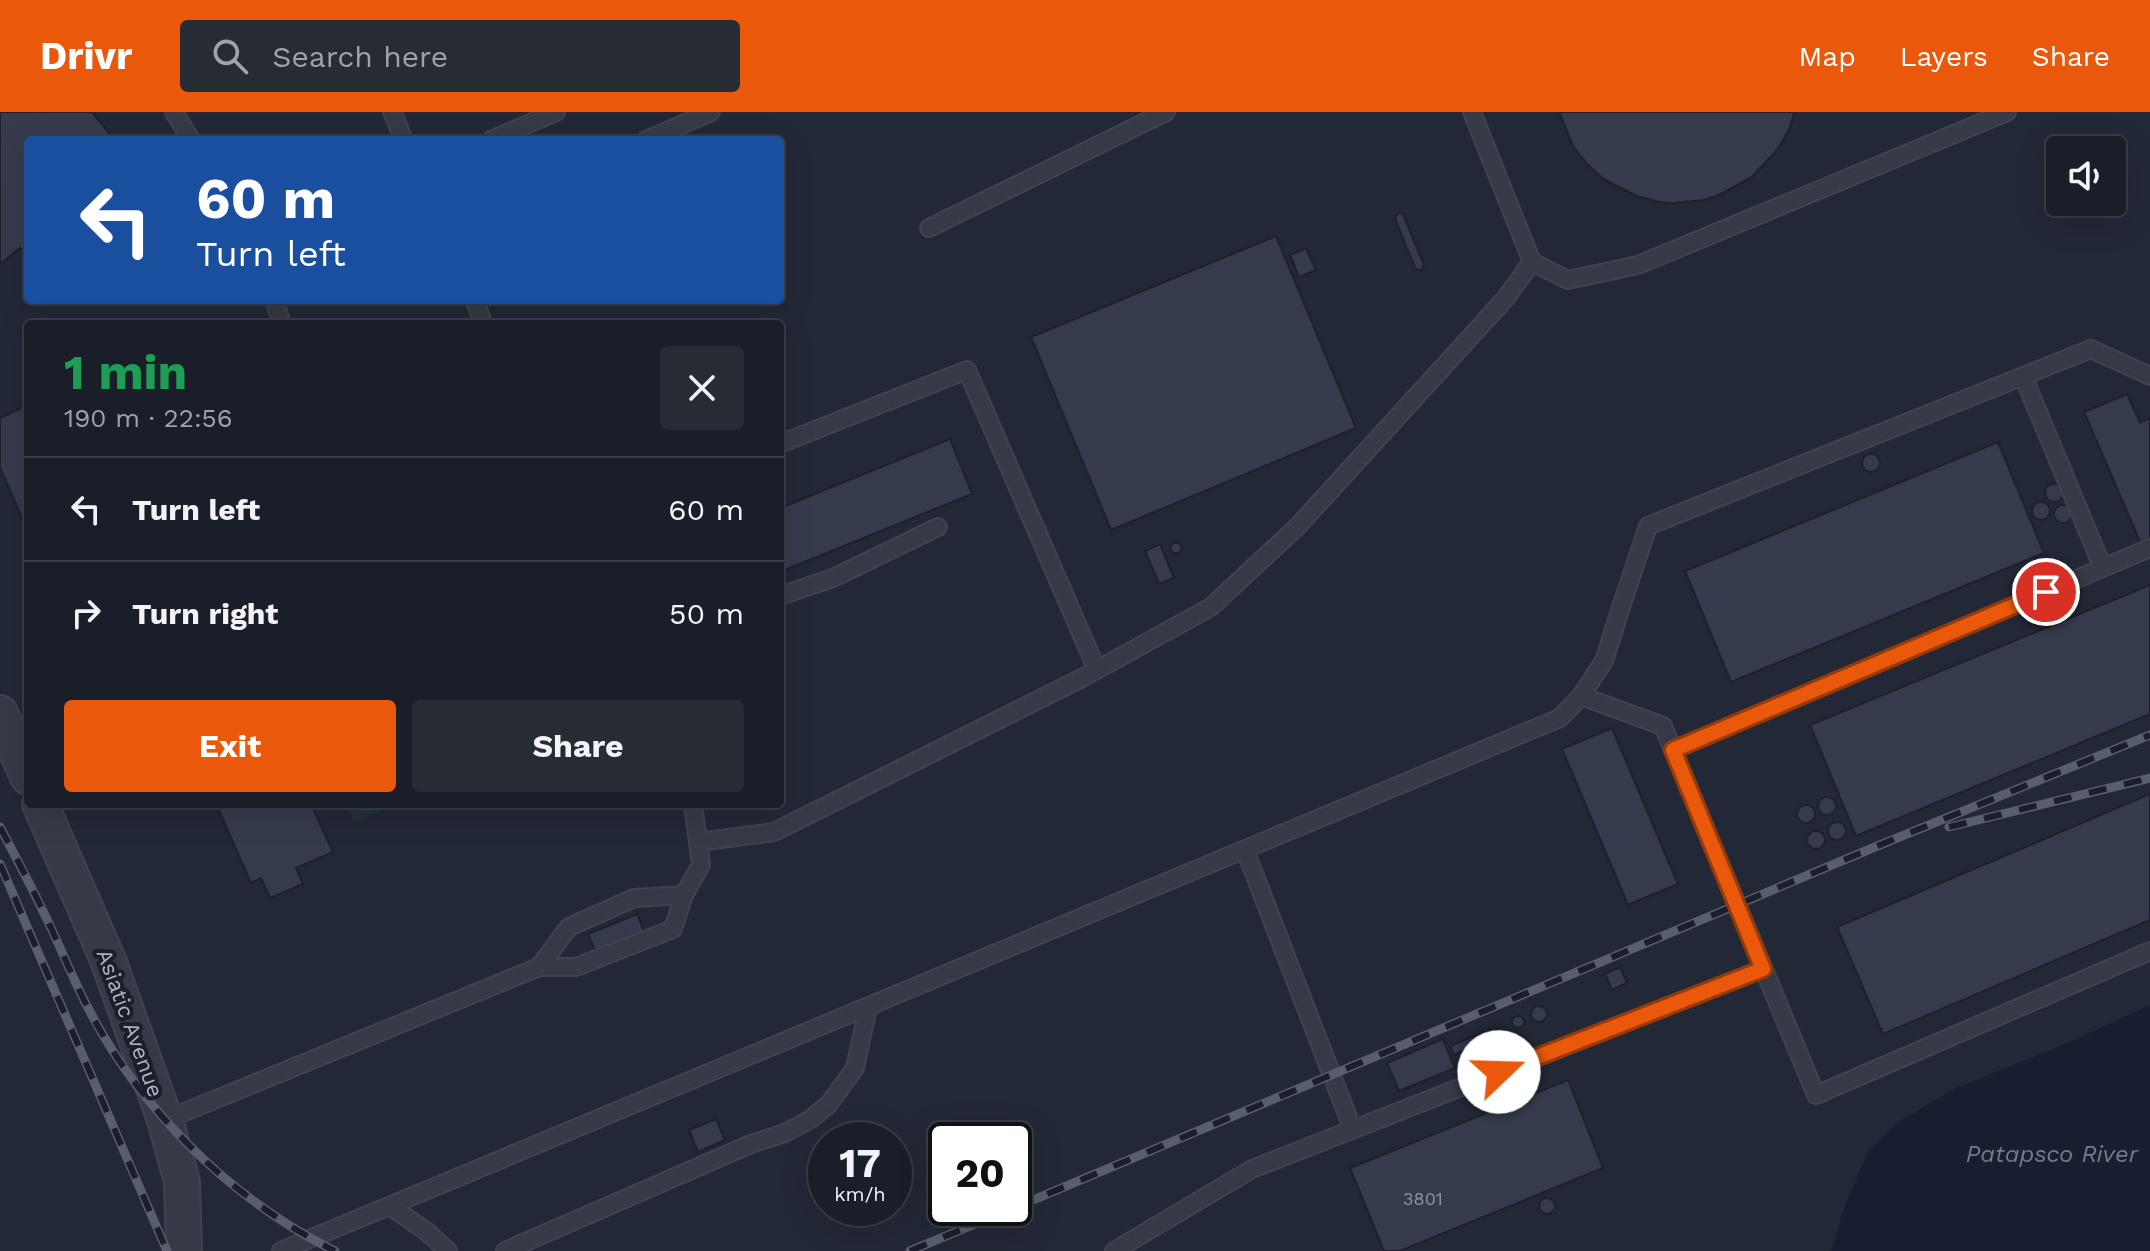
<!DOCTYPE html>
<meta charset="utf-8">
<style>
:root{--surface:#1a1e28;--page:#272b34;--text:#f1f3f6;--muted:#9fa2a8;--line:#383c45;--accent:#ea580c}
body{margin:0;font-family:"Work Sans",sans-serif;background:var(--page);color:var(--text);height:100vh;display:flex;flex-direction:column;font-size:30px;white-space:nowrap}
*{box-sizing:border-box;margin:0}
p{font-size:26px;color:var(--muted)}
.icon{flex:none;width:44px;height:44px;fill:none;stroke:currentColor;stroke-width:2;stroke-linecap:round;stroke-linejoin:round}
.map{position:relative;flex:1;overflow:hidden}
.panel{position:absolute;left:24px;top:208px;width:760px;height:488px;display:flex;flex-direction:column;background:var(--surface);border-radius:8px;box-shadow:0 8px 32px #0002,0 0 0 2px var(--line)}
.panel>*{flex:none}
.hud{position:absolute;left:24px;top:24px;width:760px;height:168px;border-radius:8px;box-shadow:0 8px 32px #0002,0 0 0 2px var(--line);background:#1a4fa0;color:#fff;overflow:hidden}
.buttons{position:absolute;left:2046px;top:24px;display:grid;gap:16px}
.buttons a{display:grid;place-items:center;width:80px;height:80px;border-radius:8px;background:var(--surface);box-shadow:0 8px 32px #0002,0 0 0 2px var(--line);font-size:40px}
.speed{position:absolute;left:808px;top:1010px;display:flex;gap:16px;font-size:40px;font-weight:700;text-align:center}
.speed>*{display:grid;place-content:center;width:104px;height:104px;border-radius:50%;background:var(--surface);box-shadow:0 8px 32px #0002,0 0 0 2px var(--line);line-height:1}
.speed small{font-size:20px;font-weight:400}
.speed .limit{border:4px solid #111;border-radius:12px;background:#fff;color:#111}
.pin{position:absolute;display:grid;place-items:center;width:68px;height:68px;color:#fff;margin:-34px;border:4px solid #fff;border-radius:50%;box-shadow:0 2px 8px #0007}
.me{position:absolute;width:88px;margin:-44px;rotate:69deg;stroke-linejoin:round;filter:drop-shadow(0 0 6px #0008)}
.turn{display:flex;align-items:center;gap:28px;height:168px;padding:0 40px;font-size:36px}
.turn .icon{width:104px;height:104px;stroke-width:2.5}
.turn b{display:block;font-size:56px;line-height:68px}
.round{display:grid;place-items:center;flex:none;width:84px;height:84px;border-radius:8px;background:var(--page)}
.head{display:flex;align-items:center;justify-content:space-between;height:136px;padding:0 40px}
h1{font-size:48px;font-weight:700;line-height:60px;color:#1e9e55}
.cta{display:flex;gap:16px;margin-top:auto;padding:16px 40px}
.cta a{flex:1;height:92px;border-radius:8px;background:var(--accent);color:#fff;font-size:32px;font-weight:700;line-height:92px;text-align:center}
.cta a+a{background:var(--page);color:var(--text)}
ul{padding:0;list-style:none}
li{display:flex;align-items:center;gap:24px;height:104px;padding:0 40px;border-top:2px solid var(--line)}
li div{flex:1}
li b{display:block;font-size:30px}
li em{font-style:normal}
header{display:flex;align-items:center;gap:48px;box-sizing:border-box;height:112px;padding:0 40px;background:var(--accent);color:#fff}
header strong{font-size:38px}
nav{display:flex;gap:44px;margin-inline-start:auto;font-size:28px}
.search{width:560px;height:72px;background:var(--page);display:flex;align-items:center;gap:20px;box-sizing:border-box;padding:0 28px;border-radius:8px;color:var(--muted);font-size:30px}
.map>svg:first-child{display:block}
</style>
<header>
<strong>Drivr</strong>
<div class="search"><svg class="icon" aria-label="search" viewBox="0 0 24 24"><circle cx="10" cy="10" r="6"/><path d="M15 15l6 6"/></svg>Search here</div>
<nav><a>Map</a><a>Layers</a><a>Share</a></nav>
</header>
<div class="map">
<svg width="2150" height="1139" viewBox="0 0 2150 1139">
<rect width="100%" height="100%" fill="#232836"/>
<path fill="#243237" d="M347,692H395L354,710Z"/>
<path fill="#171e32" d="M2150,893V1139H1831L1846,1091L1869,1038L1900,1009L1954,977L2070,930Z"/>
<path fill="#353b4c" stroke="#1d212d" stroke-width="2" d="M0,0H92L115,28H28V146L20,136L0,152Z
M1559,0H1795L1789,17L1778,37L1752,65L1719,83L1704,88L1674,91L1659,90L1637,84L1603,67L1587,52L1573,34Z
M1398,101L1403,102L1424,153L1421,159L1415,156L1395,107Z
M1276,124L1356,316L1111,418L1031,225Z
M1306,136L1316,158L1299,165L1290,143Z
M2127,282L2140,311L2150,306V428L2141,432L2084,300Z
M28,293V419L0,356V306Z
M950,327L972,382L780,460V396Z
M1998,330L2044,441L1731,570L1685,459Z
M1862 351a9 9 0 1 1 18 0a9 9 0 1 1-18 0Z
M2045 381a9 9 0 1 1 18 0a9 9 0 1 1-18 0Z
M2032 399a9 9 0 1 1 18 0a9 9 0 1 1-18 0Z
M2054 402a9 9 0 1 1 18 0a9 9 0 1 1-18 0Z
M1170.5 436a5.5 5.5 0 1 1 11 0a5.5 5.5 0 1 1-11 0Z
M1160,432L1174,466L1159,472L1145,439Z
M2010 475a11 11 0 1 1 22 0a11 11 0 1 1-22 0Z
M2150,473V602L1856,724L1810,613Z
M1612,616L1678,772L1628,793L1562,637Z
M2150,682V808L1883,922L1837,815Z
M1818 694a9 9 0 1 1 18 0a9 9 0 1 1-18 0Z
M216,692H311L333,740L296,756L303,772L270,786L261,766L251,771Z
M1797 702a9 9 0 1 1 18 0a9 9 0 1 1-18 0Z
M1828 719a9 9 0 1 1 18 0a9 9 0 1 1-18 0Z
M1807 728a9 9 0 1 1 18 0a9 9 0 1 1-18 0Z
M637,802L645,821L596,841L588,822Z
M1620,855L1627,871L1612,878L1605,862Z
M1531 902a8 8 0 1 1 16 0a8 8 0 1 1-16 0Z
M1512 910a6 6 0 1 1 12 0a6 6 0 1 1-12 0Z
M1496,915L1500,924L1454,943L1450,934Z
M1519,924L1525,937L1504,946L1498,932Z
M1443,927L1455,956L1399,979L1387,951Z
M1474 951a6 6 0 1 1 12 0a6 6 0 1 1-12 0Z
M1568,968L1603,1056L1400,1139H1384L1350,1056Z
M716,1007L725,1028L698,1040L689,1018Z
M1539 1094a8 8 0 1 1 16 0a8 8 0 1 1-16 0Z"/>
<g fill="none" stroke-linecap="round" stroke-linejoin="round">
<defs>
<path id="lane" d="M174,0L191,28
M392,0L404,28
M1472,0L1532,150L1568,168L1638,153L2007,0
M491,28L556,0
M646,28L711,0
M929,116L1166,0
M274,188L282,212
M474,188L484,212
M2023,264L2103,456
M780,332L967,258L1097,558
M780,484L833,466L938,415
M1581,584L1663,614L1816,983L2150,839
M1673,638L2150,436
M698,730L774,720L1082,566L1211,495L1298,414L1505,187L1532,150
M1245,738L1353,1018
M539,855L569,815L634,786L684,783
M165,1008L539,855H576L673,817L684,783L701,753L693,692
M391,1095L426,1119L448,1139
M281,1139L1560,606L1581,584L1604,549L1622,492L1648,414L2091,237L2150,264
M505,1139L751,1032L785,1021L811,1007L829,992L855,956L868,895
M1114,1139L1252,1057L1763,857"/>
<path id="street" d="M0,601L28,665
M40,692L108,848L165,1008L182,1070L184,1139"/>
</defs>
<use href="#lane" stroke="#3f4350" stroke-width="20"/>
<use href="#street" stroke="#3f4350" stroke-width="38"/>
<use href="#lane" stroke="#363a46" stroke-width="16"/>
<use href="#street" stroke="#363a46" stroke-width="34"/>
<defs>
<path id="rail" d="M0,715C18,749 36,783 52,818C63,842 73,866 85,890C138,996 229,1086 335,1139
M1949,715L2150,666
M0,752L167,1139
M1014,1096L1875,735L2150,623
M910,1139L1013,1096"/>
</defs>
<use href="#rail" stroke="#585e6d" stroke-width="9"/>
<use href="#rail" stroke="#1b1f2b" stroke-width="6" stroke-dasharray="18" stroke-linecap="butt"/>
</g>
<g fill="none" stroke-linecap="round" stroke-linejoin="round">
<defs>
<path id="route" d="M1499,960L1763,857L1673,638L2046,480"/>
</defs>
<use href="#route" stroke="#983908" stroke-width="20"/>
<use href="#route" stroke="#ea580c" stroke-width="14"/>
</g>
<g text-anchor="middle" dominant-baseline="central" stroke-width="8" stroke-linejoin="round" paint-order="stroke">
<g font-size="18" fill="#8f94a3">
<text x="1423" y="1086">3801</text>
</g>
<g font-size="22" fill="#b0b5c3" stroke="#1b1f2b">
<text transform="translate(130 911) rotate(70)">Asiatic Avenue</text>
</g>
<g font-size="24" font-style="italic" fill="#6d7b9f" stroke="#1b1f2b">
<text x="2052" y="1042">Patapsco River</text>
</g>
</g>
</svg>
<div class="buttons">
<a><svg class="icon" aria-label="sound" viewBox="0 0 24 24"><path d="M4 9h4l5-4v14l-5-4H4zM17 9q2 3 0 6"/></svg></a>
</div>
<div class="speed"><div>17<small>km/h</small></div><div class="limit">20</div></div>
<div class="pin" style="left:2046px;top:480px;background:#d93025"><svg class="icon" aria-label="arrive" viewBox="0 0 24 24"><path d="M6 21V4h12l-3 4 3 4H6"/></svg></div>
<svg class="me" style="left:1499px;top:960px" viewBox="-20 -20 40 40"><circle r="19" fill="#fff"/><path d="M0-13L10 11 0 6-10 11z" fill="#ea580c"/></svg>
<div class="hud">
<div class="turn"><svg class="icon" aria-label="left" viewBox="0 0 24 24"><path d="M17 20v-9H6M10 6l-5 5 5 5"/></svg><div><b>60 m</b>Turn left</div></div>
</div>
<section class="panel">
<div class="head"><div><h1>1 min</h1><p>190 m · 22:56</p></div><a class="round"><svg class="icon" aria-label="close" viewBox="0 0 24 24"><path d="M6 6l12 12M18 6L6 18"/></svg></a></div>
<ul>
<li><svg class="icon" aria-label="left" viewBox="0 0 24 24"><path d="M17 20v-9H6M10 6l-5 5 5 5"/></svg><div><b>Turn left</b></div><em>60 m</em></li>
<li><svg class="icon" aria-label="right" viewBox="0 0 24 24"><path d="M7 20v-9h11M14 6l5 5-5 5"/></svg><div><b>Turn right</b></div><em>50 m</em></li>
</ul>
<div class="cta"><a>Exit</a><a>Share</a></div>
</section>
</div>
